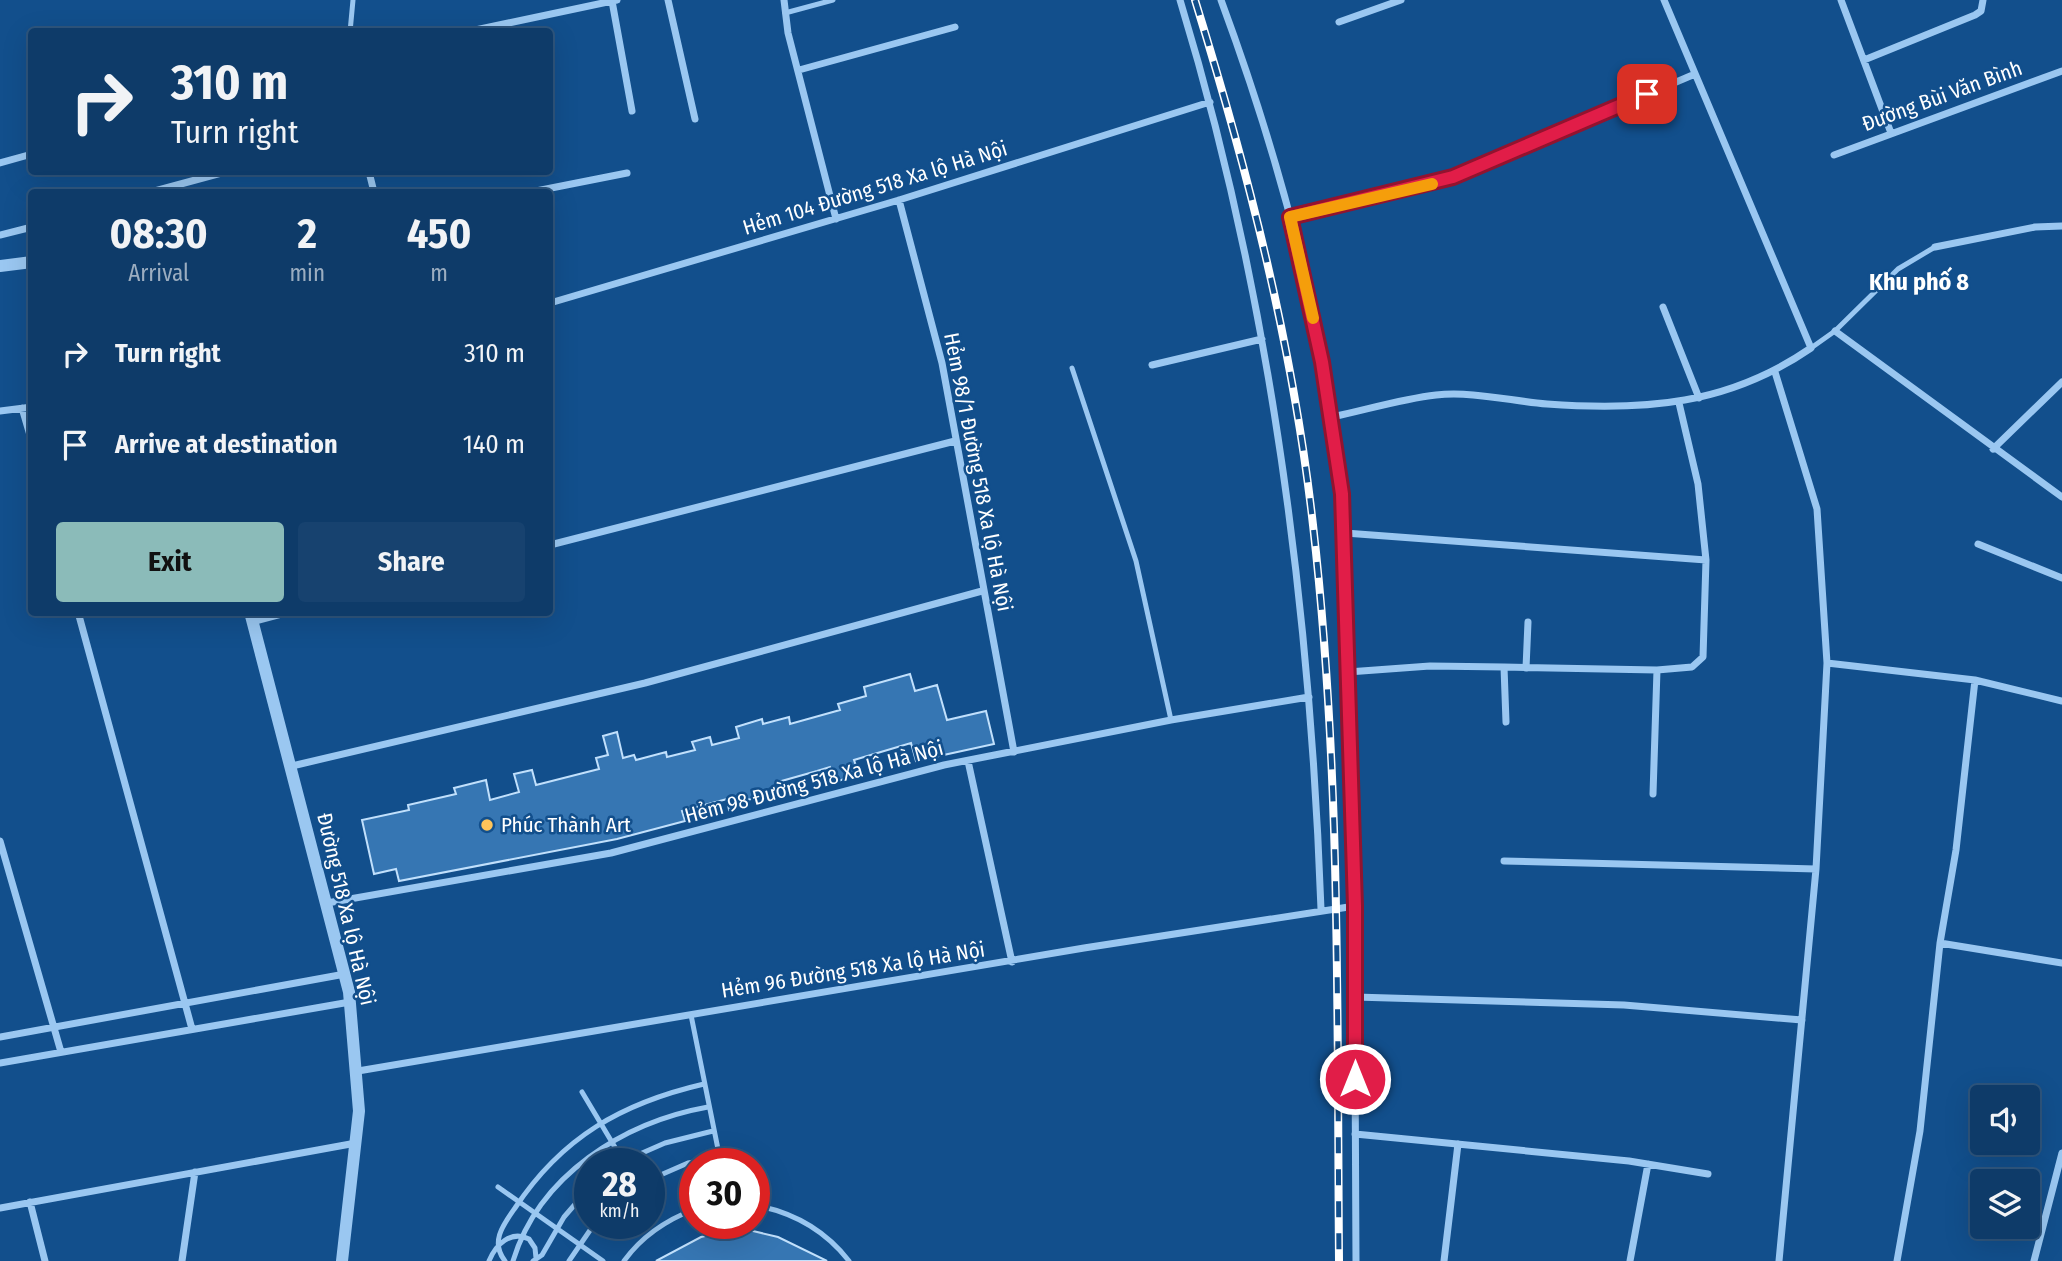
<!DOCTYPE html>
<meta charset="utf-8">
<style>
:root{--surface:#0e3b69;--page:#17426f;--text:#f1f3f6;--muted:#9badc0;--line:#2e557d;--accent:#8bbbb9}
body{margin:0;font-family:"Fira Sans Condensed",sans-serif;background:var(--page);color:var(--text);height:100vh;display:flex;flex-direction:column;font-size:26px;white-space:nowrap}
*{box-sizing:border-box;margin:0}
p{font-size:23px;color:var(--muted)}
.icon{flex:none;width:38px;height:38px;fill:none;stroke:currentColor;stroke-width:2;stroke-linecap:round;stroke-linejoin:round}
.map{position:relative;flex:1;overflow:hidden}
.side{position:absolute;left:28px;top:189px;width:525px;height:427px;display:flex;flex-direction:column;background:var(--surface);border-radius:7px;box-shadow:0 7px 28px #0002,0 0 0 2px var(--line)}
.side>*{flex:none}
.hud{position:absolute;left:28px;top:28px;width:525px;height:147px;border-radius:7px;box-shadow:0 7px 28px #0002,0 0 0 2px var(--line);background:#0e3b69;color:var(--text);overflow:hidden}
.tools{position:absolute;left:1970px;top:1085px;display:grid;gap:14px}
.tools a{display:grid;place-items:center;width:70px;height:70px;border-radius:7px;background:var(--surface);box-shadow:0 7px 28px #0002,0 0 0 2px var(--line);font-size:35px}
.speed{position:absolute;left:574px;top:1148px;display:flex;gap:14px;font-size:35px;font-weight:700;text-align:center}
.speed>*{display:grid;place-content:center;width:91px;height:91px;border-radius:50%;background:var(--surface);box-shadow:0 7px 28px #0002,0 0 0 2px var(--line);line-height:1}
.speed small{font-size:18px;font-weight:400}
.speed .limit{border:10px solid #d22;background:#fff;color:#111}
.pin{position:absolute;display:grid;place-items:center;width:60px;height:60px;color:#fff;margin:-30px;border-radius:14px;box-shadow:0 4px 10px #0006}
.me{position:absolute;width:77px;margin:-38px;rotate:0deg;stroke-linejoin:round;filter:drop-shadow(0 0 5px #0008)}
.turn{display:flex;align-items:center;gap:24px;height:147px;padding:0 28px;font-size:32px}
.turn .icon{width:91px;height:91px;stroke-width:2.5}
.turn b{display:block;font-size:49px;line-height:60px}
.eta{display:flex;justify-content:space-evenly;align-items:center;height:119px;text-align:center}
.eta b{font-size:42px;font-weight:700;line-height:49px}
.primary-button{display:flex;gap:14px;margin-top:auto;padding:14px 28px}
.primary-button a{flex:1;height:80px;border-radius:7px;background:var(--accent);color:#111;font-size:28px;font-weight:700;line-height:80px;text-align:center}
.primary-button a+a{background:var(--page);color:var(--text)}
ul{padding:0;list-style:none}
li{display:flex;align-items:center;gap:21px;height:91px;padding:0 28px}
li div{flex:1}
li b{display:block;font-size:26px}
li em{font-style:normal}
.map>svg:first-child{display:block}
</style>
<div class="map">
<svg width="2062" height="1261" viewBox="0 0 2062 1261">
<rect width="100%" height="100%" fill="#124f8c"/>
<path fill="#3676b3" stroke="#c1e0fc" stroke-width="2" d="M910,674L915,691L937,685L947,720L986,711L994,744L916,761L911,743L854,760L859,775L834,782L830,767L817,771L778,782L780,788L755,794L756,798L742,801L743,806L729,810L727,799L682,811L685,821L617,839L399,881L396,869L374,874L362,820L409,810L408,805L456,794L454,788L486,780L490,800L519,792L514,774L532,770L536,785L599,769L596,758L608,755L603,736L617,732L623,758L634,755L636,760L666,752L667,757L695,750L692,742L710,737L712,745L739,738L736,727L762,719L763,724L789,717L790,724L840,710L838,704L866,696L864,687Z
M726,1231H753L778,1237L827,1261H656L701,1237Z"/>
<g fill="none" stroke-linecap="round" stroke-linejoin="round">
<path stroke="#9ac7f1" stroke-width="5" d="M785,13L833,0
M350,32L353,0
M1811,348L1835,331L1898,269L1935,247
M1072,368L1136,561L1171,720
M691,1015L721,1164
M582,1092L625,1164
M617,1164L665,1143L713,1131
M649,1180L688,1163L718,1158
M498,1187L603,1261
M754,1205C793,1212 825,1230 849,1261
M489,1261C496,1244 511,1230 529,1239L535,1248L536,1258
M505,1261C490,1242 503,1225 515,1208C562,1137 622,1103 704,1084
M513,1261C539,1175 624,1122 708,1107
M533,1261L542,1255L564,1217L590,1187
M569,1261L595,1223
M624,1261C642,1236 666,1220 695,1209"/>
<path stroke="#9ac7f1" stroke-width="7" d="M668,0L695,119
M784,0L788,33L836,219
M1180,0C1270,295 1310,602 1321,909
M1221,0C1275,146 1317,298 1338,453C1348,533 1346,615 1349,696C1355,885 1355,1073 1356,1261
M1841,0L1891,133
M612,1L632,111
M1339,22L1401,0
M466,32L617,0
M1864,60L1975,15L1981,11L1983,0
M799,70L955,27
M1834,155L2062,71
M0,163L32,154
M369,172L374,192
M151,192L225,172
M531,192L627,173
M899,200L942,363L1014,752
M1290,217L1453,177L1695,74
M0,235L32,227
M1935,247L2035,227L2062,226
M550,303L899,200L1210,102
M1663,307L1699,398
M1835,331L2062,497
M1152,365L1262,339
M1775,372L1817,509L1827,663L1816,869L1779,1261
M22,408L32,442
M0,411L32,407
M1332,417C1366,410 1401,399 1436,395C1472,391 1511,401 1547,404C1645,411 1728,405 1811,348L1664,0
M1993,449L2062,382
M1345,533L1706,560
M1978,544L2062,578
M550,545L955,441
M78,612L192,1029
M252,622L289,612
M1827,663L1975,680L2062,701
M1526,668L1528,622
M1348,672L1430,666L1504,667
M1506,722L1504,667L1657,670
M968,761L1012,962
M292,766L645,683L982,591
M1653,794L1657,670L1692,667L1703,657L1706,560L1698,484L1679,403
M0,841L61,1052
M1504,861L1816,869
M327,903L611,853L944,765L1171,720L1309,697
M1940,943L2062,963
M1355,997L1624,1005L1802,1020
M0,1037L345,974
M0,1063L350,1002
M358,1071L1084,948L1355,906
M1355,1134L1629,1161L1708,1174
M30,1202L45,1261
M0,1208L356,1143
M182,1261L195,1172
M1444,1261L1458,1144
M1630,1261L1648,1164
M1897,1261L1920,1131L1940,943L1956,850L1975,680
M2034,1261L2062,1153"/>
<path stroke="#9ac7f1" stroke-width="12" d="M0,266L32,262
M250,612L349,992L359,1111L342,1261"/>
<defs>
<path id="rail" d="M1195,0C1248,171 1293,346 1313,525C1341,769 1337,1016 1339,1261"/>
</defs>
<use href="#rail" stroke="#fff" stroke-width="8"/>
<use href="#rail" stroke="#124f8c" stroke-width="5" stroke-dasharray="16" stroke-linecap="butt"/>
</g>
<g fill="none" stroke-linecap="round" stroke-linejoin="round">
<defs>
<path id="route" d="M1355,1079V906L1342,494L1322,362L1290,217L1453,177L1647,94"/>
</defs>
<use href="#route" stroke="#92132f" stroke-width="18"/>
<use href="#route" stroke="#e11d48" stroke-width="12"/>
<path stroke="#f59e0b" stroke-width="12" d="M1313,318L1290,217L1432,184"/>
</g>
<circle fill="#ffc45a" stroke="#124f8c" stroke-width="2.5" cx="487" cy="825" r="7"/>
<g text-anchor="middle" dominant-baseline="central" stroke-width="5" stroke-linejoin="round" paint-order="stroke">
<g font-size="21" fill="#fff" stroke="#124f8c">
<text transform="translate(1942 96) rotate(-20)">Đường Bùi Văn Bình</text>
<text transform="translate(875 188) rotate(-17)">Hẻm 104 Đường 518 Xa lộ Hà Nội</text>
<text transform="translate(978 472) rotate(79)">Hẻm 98/1 Đường 518 Xa lộ Hà Nội</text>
<text transform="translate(814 782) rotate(-15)">Hẻm 98 Đường 518 Xa lộ Hà Nội</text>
<text transform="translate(346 909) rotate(77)">Đường 518 Xa lộ Hà Nội</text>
<text transform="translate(853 970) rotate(-9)">Hẻm 96 Đường 518 Xa lộ Hà Nội</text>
</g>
<g font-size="21" fill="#fff" stroke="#124f8c" text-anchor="start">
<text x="501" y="825">Phúc Thành Art</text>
</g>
<g font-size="24" font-weight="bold" fill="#fff" stroke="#124f8c">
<text x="1919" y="282">Khu phố 8</text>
</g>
</g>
</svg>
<div class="tools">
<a><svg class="icon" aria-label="sound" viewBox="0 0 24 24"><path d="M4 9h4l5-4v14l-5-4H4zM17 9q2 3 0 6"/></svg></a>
<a><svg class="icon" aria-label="layers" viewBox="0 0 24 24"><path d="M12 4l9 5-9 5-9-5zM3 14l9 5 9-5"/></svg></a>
</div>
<div class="speed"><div>28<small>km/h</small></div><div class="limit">30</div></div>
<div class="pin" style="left:1647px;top:94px;background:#d93025"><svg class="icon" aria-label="arrive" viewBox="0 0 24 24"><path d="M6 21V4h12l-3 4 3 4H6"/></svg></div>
<svg class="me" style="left:1355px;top:1079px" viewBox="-20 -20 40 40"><circle r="17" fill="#e11d48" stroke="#fff" stroke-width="3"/><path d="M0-11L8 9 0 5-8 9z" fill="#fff"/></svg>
<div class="hud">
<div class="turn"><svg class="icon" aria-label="right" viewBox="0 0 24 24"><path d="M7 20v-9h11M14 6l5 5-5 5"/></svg><div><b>310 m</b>Turn right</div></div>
</div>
<section class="side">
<div class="eta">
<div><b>08:30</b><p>Arrival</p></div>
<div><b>2</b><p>min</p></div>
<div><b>450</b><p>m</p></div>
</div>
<ul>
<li><svg class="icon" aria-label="right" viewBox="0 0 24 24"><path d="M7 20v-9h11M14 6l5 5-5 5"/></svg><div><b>Turn right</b></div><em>310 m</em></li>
<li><svg class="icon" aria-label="arrive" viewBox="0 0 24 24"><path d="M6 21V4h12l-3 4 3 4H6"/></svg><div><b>Arrive at destination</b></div><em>140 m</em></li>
</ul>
<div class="primary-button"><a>Exit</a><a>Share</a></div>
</section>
</div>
